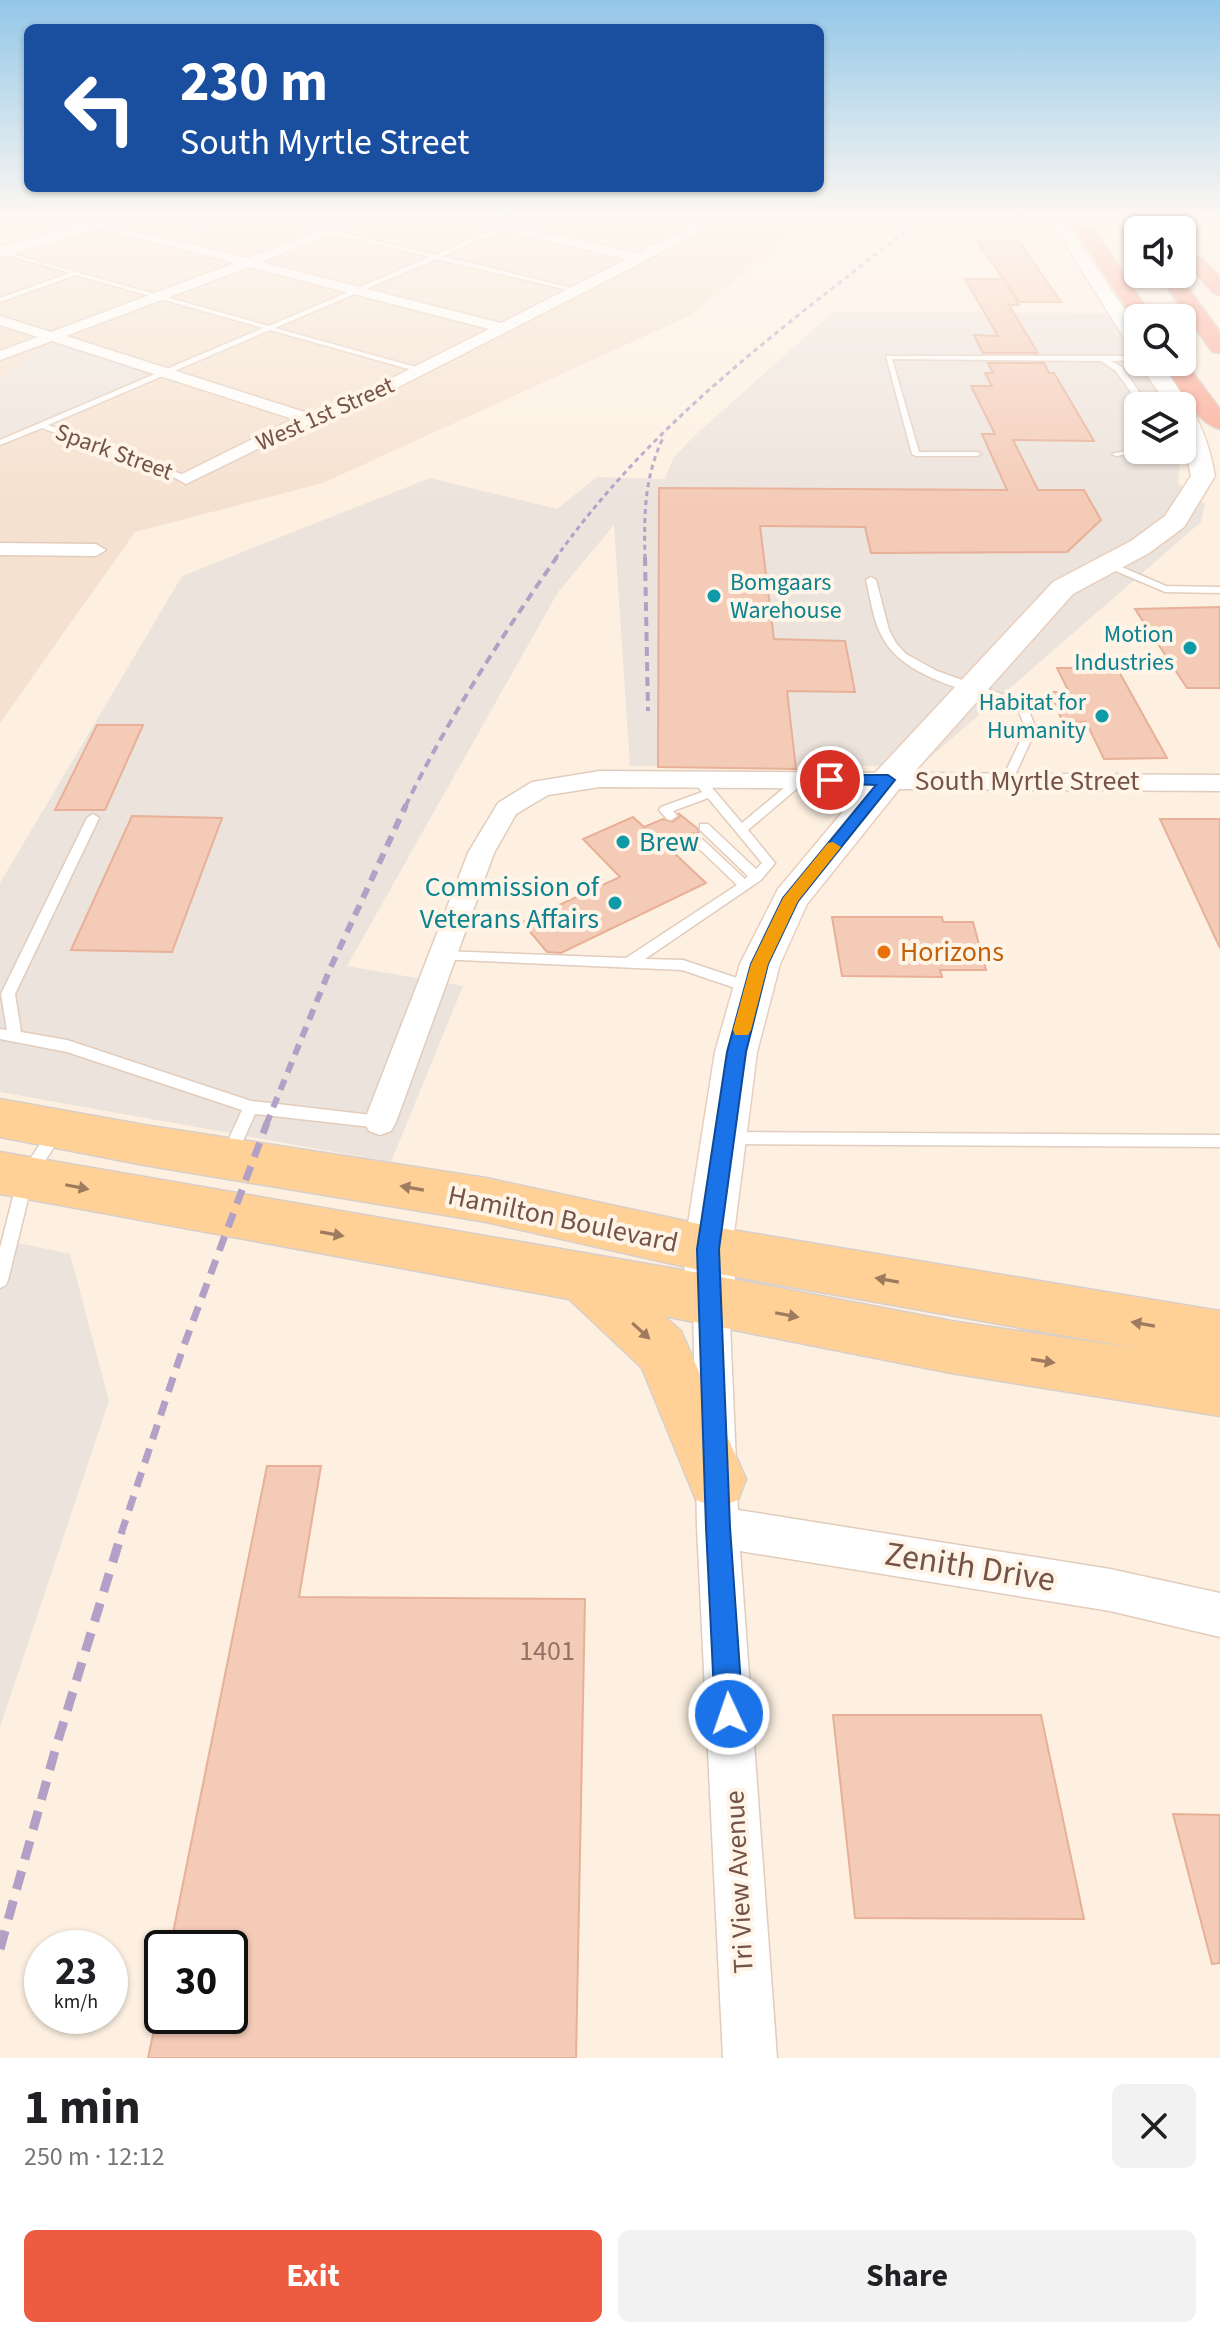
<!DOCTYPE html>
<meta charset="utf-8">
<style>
:root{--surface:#fff;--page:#f2f2f2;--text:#202124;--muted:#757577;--accent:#ed5b40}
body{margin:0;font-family:"Source Sans 3",sans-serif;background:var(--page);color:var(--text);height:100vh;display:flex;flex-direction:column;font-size:30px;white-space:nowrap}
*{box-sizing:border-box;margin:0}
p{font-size:26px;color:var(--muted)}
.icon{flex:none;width:44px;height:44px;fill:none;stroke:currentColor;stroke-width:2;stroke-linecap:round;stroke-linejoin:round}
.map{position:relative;height:2058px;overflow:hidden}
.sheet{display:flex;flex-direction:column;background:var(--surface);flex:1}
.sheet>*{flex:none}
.guide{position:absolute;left:24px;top:24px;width:800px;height:168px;border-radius:12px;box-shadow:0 2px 6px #0004;background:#1a4fa0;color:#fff;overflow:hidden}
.tools{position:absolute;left:1124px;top:216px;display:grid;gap:16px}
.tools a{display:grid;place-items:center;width:72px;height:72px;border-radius:12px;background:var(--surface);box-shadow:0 2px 6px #0004;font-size:40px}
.speed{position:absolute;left:24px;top:1930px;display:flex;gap:16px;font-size:40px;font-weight:700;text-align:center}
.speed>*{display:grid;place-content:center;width:104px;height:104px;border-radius:50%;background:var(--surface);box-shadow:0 2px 6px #0004;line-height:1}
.speed small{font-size:20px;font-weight:400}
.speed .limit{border:4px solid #111;border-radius:12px;background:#fff;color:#111}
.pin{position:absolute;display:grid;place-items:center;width:68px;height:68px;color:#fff;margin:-34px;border:4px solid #fff;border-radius:50%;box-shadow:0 2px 8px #0007}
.me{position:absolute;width:88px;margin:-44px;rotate:357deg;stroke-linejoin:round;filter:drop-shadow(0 0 6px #0008)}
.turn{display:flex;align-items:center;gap:28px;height:168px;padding:0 24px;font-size:36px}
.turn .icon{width:104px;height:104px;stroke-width:2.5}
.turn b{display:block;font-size:56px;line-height:68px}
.round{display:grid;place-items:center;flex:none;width:84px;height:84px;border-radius:12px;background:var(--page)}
.overview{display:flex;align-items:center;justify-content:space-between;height:136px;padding:0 24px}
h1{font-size:48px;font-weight:700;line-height:60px}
.action{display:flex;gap:16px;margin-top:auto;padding:16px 24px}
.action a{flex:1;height:92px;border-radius:12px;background:var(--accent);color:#fff;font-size:32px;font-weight:700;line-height:92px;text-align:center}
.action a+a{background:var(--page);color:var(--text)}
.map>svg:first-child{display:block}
</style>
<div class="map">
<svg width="1220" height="2058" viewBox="0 0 1220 2058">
<rect width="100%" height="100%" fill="#fdf0e1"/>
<path fill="#f5e1cf" d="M113,216H819L689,316L323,483L135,532L0,723V252Z"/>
<path fill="#ece3dc" d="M833,312L1111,313L1138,362H1141L1168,406H1138V450H1181L1178,483L1205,504L1201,522L920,766H630L614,525L558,592L347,966L463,986L391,1162L0,1092V883L182,576L430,478L557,509L597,477L665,479L673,459L691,439Z
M50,341L152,375L0,439V380Z
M0,1239L70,1254L109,1401L0,1727Z"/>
<path fill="#f4cbb7" stroke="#e7b097" stroke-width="2" d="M977,241H1019L1061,302H1020Z
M965,279H1004L1019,305H1009L1038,353H983L974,335L998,336Z
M988,363H1044L1049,373H1054L1094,441L1013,440L1038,490H1084L1101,520L1067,552L871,553L865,527L760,526L774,639L845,641L855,692L787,691L796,769L658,767L659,488L1007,490L982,434H995L971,386H992L985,373H993Z
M1220,607V688H1187L1135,609Z
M1057,668H1117L1167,758L1104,759L1086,722H1063L1049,692H1069Z
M97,725H143L105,810H55Z
M678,813L697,828L699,833L688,834V842L671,850L706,883L561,953L547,952L522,922L620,877L583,839L633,817L644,827L663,819L673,822L680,816Z
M132,816L222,818L172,952L71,950Z
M1160,819H1220V948Z
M832,917H942L943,922H973L986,970H940L942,977L842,976Z
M267,1466H321L299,1597L585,1599L576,2058H148L157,2016H230V1948H170Z
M833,1715H1041L1084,1919L855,1918Z
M1173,1814L1220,1815V1963L1212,1964Z"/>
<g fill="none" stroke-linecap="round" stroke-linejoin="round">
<defs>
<path id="lane" d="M236,216H244L170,243L165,242Z
M261,216H271L435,255L526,216H534L442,256L580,290L577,292L436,259L275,328L423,369V373L270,330L48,425L189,477V481H183L42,428L0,445V440L263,328L76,275L0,302V298L70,273L1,253V251L269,326L430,257Z
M642,216H654L703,227L700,229Z
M1022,216H1028L1031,219L1059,221L1029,223Z
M886,356H1138V360L1111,361L1122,367L1149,406H1141L1116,371L1101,361L892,359L919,452H977L981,454L977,456H916L912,454Z
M1138,448V450H1142L1141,452L1116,456L1112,454Z
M1104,562H1110L1166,586L1220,587V593L1165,592L1104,566Z
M871,577L876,580L889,630L896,643L906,654L937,671L1026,703L1036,729L1011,784H1003L1001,781L1026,729L1016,705C976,693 906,679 884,640C873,622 871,600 866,580Z
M698,775L702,776L742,823L797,777L801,776L807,780L748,830L775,863L761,880L645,959L683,960L755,984L757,988L755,992L750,993L682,970L438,959L436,956L438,953L443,951L626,958L737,885L689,839L691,836H699L745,879L748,876L700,830V824H708L756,869L762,863L708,798L673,811L677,816L671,820L667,819L659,810L661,807L702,792L692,779Z
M93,814L99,818L15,994L21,1032L67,1040L251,1101L380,1116L385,1118L387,1122L385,1126L380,1128L255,1114L235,1159L230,1161L225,1159L222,1154L242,1110L67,1052L0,1039V1029L7,1030L1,994L87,818Z
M56,1126L61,1128L64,1132L33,1179L8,1280L6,1285L0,1288V1248L18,1177L51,1128Z
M728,1132L1220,1135V1147L728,1144L723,1142L720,1138L723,1134Z"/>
<path id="street" d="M361,216H378L261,262L501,323L627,259L443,216H466L637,253L711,216H726L645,261L324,425L309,424L186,484L177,479L180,475L293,419L52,341L0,360V351L38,337L0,325V316L51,332L235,263L94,227V221L248,258ZM249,267L489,329L317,416L66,336Z
M0,543L96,544L106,550L96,556L0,555Z
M600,771L1220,775V791L600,787L548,795L516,814L494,853L396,1122L391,1131L380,1135L369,1131L364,1122L468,853L498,803L532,782Z
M711,1283L724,1288L729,1300L738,1510L1110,1569L1220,1593V1637L1110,1611L740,1551L777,2058H723L697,1527L693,1300L698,1288Z"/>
<path id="secondary" d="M104,216H130L128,219L0,258V247Z
M1044,216H1061L1138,329V351L1131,349L1061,237Z
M1138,362H1160C1189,404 1206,424 1215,476L1184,527L1149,553L1073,594L900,788L807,904L780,964L757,1052L732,1249L735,1282L728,1298L710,1305L692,1298L685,1282L684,1249L715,1052L740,964L778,889L876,772L1053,582L1131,541L1165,516L1191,476L1182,434V406H1168Z"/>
<path id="primary" d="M0,1099L144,1125L486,1178L708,1226L1220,1311V1416L951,1373L664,1316L681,1331L746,1479L738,1500L717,1508L696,1500L642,1368L569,1299L0,1194V1152L711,1275L951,1321L1140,1349L708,1272L486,1222L144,1165L0,1137Z"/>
<path id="highway" d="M1067,216H1085L1153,318H1138L1136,322Z
M1151,216H1169L1180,230H1162Z
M1204,216H1220V231L1214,230Z
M1196,257L1203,259L1220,277V295L1213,293L1187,263Z
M1158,274H1178L1220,332V353L1212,352Z
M1182,358L1220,409V429C1194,423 1177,383 1163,362H1182Z"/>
</defs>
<use href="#lane" stroke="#e2ccbc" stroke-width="3"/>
<use href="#street" stroke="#e2ccbc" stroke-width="3"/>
<use href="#secondary" stroke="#e9cebc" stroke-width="3"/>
<use href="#primary" stroke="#d8cfcb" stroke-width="3"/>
<use href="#highway" stroke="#d8cfcb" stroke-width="3"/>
<use href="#lane" fill="#fff" fill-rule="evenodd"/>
<use href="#street" fill="#fff" fill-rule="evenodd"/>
<use href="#secondary" fill="#fff" fill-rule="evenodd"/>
<use href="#primary" fill="#ffd196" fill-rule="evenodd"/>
<use href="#highway" fill="#fba894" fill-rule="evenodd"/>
<path stroke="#b2a0c7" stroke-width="3" stroke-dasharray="5 4" stroke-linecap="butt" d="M555,559C659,413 787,326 924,216
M645,559C644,515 644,478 663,438"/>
<path stroke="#b2a0c7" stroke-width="4" stroke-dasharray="9 6" stroke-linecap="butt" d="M645,557L648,711
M405,807C448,719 501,637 557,557"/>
<path stroke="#b2a0c7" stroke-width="6" stroke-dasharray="11 8" stroke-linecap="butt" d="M266,1125L330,969L406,805"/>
<path stroke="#b2a0c7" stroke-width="7" stroke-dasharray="15 10" stroke-linecap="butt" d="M121,1534L183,1348L267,1123"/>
<path stroke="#b2a0c7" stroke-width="9" stroke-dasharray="19 12" stroke-linecap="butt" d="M0,1949L56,1747L122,1532"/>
</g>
<defs><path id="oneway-solid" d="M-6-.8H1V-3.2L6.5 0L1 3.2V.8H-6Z" transform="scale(2)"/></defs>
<g fill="#9e7a5f">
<use href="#oneway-solid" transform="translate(77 1187) rotate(11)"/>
<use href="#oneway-solid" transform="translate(412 1188) rotate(-170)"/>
<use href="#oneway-solid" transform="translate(332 1234) rotate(10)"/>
<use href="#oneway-solid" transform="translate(887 1280) rotate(-170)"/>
<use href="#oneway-solid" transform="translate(787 1315) rotate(11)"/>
<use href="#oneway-solid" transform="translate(1143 1324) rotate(-170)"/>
<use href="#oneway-solid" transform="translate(641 1331) rotate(43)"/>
<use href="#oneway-solid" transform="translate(1043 1361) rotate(9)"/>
</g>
<linearGradient id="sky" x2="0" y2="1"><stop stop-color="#93c7e8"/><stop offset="0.43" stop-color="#fef8f2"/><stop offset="1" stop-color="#fef8f2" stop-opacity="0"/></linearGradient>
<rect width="1220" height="504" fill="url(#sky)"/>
<path fill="#1a73e8" stroke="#114b97" stroke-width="2" d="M830,775H888L895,780L798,901L768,964L746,1052L719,1249L730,1527L743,1714L739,1724L729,1728L719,1724L715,1714L706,1527L697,1249L727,1052L751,964L783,898L876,785L825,783L822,780Z"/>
<path fill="#f59e0b" d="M833,842L841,847L798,901L768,964L751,1030L748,1035H735L733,1030L751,964L783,898L828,843Z"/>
<g fill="#0f9aa8" stroke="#fff4e8" stroke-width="3">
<circle cx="714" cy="596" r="8"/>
<circle cx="1190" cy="648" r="8"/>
<circle cx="1102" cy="716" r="8"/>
<circle cx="623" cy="842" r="8"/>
<circle cx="615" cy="903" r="8"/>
</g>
<circle fill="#e8710a" stroke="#fff4e8" stroke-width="3" cx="884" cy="952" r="8"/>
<g text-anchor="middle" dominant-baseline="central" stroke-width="8" stroke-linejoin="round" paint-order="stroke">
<g font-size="24" fill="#755447" stroke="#fff4e8">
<text transform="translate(325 414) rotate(-24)">West 1st Street</text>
<text transform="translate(114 452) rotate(20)">Spark Street</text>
</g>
<g font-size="24" fill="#0d838f" stroke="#fff4e8" text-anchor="end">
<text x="730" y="582" text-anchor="start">Bomgaars<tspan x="730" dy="28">Warehouse</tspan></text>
<text x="1174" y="634">Motion<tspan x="1174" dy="28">Industries</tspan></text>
<text x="1086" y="702">Habitat for<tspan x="1086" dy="28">Humanity</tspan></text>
</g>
<g font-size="28" fill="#755447" stroke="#fff4e8">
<text x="1027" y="781">South Myrtle Street</text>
<text transform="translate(563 1219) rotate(12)">Hamilton Boulevard</text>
<text transform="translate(739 1882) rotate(-93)">Tri View Avenue</text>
</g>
<g font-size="28" fill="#0d838f" stroke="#fff4e8" text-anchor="start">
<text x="639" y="842">Brew</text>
<text x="599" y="887" text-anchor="end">Commission of<tspan x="599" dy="32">Veterans Affairs</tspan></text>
</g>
<g font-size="28" fill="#c56008" stroke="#fff4e8" text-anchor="start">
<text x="900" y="952">Horizons</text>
</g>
<g font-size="28" fill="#957263">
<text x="547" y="1651">1401</text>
</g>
<g font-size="34" fill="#755447" stroke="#fff4e8">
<text transform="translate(970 1567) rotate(9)">Zenith Drive</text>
</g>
</g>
</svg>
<div class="tools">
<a><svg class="icon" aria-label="sound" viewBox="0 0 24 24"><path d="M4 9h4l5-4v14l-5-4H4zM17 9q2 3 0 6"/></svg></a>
<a><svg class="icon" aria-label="search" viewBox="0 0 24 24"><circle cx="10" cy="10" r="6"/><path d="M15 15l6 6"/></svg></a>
<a><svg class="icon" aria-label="layers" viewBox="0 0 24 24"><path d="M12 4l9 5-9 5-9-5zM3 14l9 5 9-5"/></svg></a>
</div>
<div class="speed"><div>23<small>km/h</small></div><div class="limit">30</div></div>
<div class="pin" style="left:830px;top:780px;background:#d93025"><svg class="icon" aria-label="arrive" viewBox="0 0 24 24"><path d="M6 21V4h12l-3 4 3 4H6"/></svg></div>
<svg class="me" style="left:729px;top:1714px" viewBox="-20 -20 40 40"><circle r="17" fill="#1a73e8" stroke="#fff" stroke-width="3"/><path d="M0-11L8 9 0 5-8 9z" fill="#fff"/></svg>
<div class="guide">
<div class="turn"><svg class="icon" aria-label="left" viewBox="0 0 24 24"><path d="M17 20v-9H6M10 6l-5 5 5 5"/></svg><div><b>230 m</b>South Myrtle Street</div></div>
</div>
</div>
<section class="sheet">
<div class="overview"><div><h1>1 min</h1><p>250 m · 12:12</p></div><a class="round"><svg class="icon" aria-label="close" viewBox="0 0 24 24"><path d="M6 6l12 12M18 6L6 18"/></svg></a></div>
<div class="action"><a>Exit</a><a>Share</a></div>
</section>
